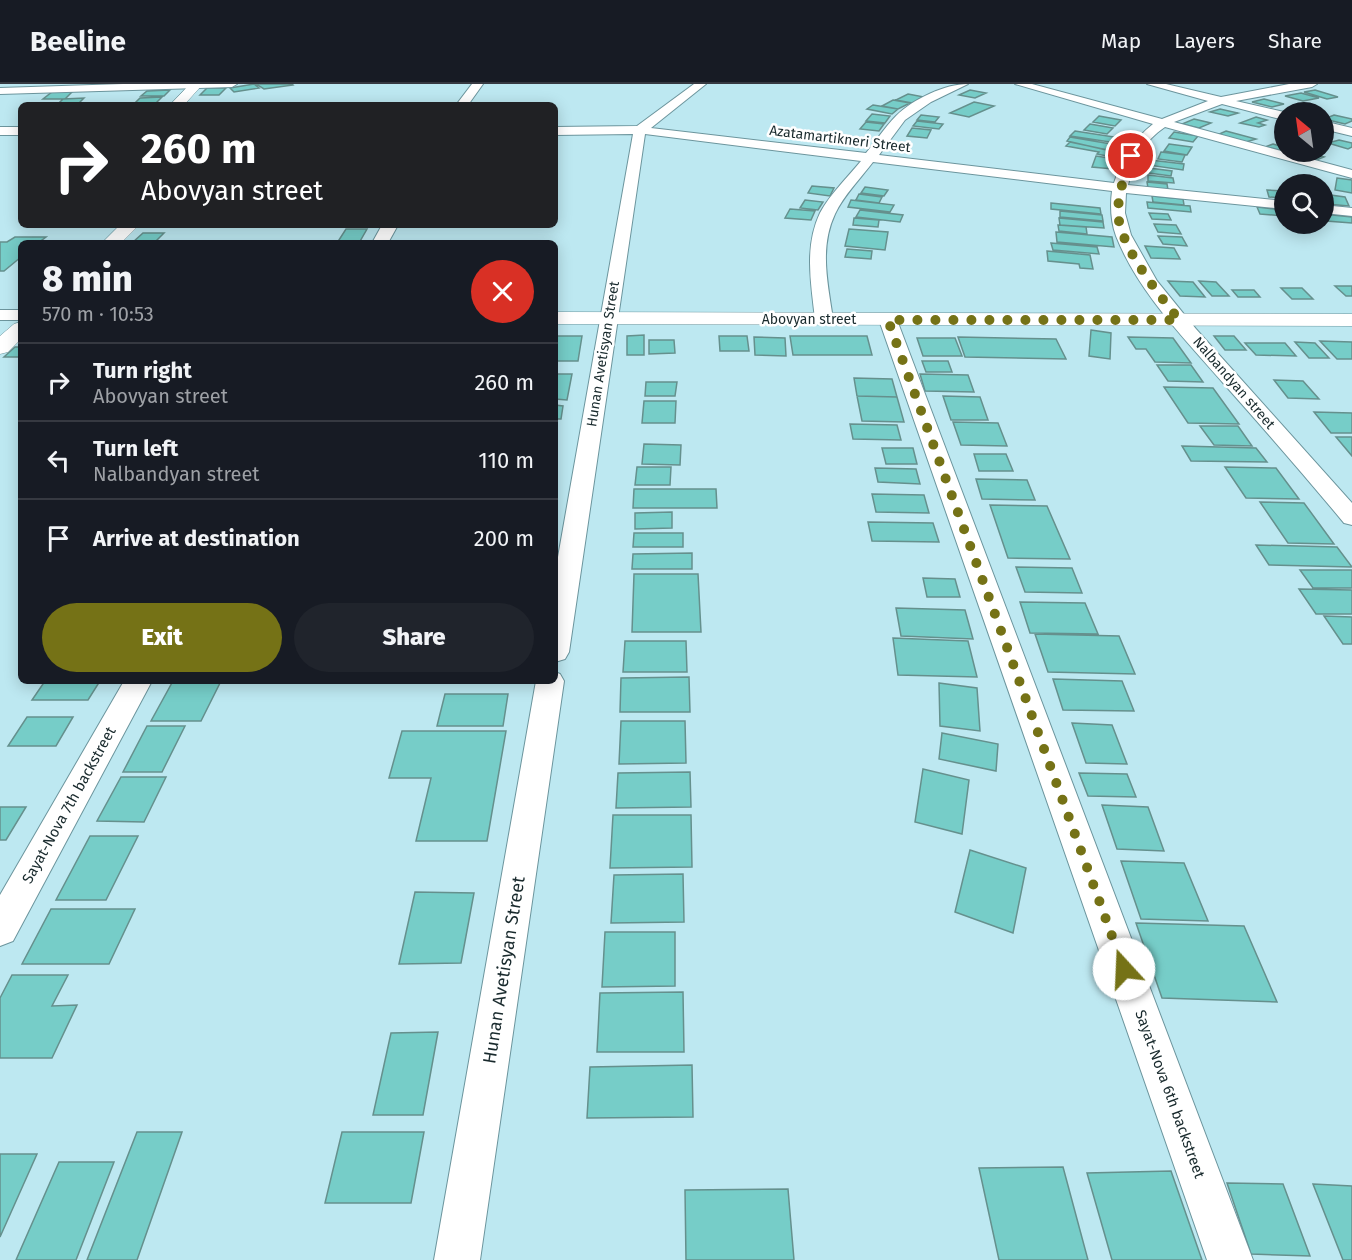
<!DOCTYPE html>
<meta charset="utf-8">
<style>
:root{--surface:#171b24;--page:#20242c;--text:#f1f3f6;--muted:#9ea1a6;--line:#363941;--accent:#757216}
body{margin:0;font-family:"Fira Sans",sans-serif;background:var(--page);color:var(--text);height:100vh;display:flex;flex-direction:column;font-size:22px;white-space:nowrap}
*{box-sizing:border-box;margin:0}
p{font-size:20px;color:var(--muted)}
.icon{flex:none;width:33px;height:33px;fill:none;stroke:currentColor;stroke-width:2;stroke-linecap:round;stroke-linejoin:round}
.map{position:relative;flex:1;overflow:hidden}
.sheet{position:absolute;left:18px;top:156px;width:540px;height:444px;display:flex;flex-direction:column;background:var(--surface);border-radius:9px;box-shadow:0 3px 15px #0003}
.sheet>*{flex:none}
.guide{position:absolute;left:18px;top:18px;width:540px;height:126px;border-radius:9px;box-shadow:0 3px 15px #0003;background:#202124;color:#fff;overflow:hidden}
.needle{width:39px;rotate:331deg}
.buttons{position:absolute;left:1274px;top:18px;display:grid;gap:12px}
.buttons a{display:grid;place-items:center;width:60px;height:60px;border-radius:50%;background:var(--surface);box-shadow:0 3px 15px #0003;font-size:30px}
.pin{position:absolute;display:grid;place-items:center;width:51px;height:51px;color:#fff;margin:-26px;border:3px solid #fff;border-radius:50%;box-shadow:0 2px 6px #0007}
.me{position:absolute;width:66px;margin:-33px;rotate:340deg;stroke-linejoin:round;filter:drop-shadow(0 0 4px #0008)}
.turn{display:flex;align-items:center;gap:21px;height:126px;padding:0 24px;font-size:27px}
.turn .icon{width:78px;height:78px;stroke-width:2.5}
.turn b{display:block;font-size:42px;line-height:51px}
.round{display:grid;place-items:center;flex:none;width:63px;height:63px;border-radius:32px;background:var(--page)}
.headline{display:flex;align-items:center;justify-content:space-between;height:102px;padding:0 24px}
h1{font-size:36px;font-weight:800;line-height:45px}
.action{display:flex;gap:12px;margin-top:auto;padding:12px 24px}
.action a{flex:1;height:69px;border-radius:36px;background:var(--accent);color:#fff;font-size:24px;font-weight:800;line-height:69px;text-align:center}
.action a+a{background:var(--page);color:var(--text)}
ul{padding:0;list-style:none}
li{display:flex;align-items:center;gap:18px;height:78px;padding:0 24px;border-top:2px solid var(--line)}
li div{flex:1}
li b{display:block;font-size:22px}
li em{font-style:normal}
header{display:flex;align-items:center;gap:36px;box-sizing:border-box;height:84px;padding:0 30px;background:var(--surface);border-bottom:2px solid var(--line)}
header strong{font-size:28px}
nav{display:flex;gap:33px;margin-inline-start:auto;font-size:21px}
.map>svg:first-child{display:block}
</style>
<header>
<strong>Beeline</strong>
<nav><a>Map</a><a>Layers</a><a>Share</a></nav>
</header>
<div class="map">
<svg width="1352" height="1176" viewBox="0 0 1352 1176">
<rect width="100%" height="100%" fill="#bde8f1"/>
<path fill="#76cdc8" stroke="#65908d" stroke-width="1.5" d="M254,0L259,4L234,8L230,4Z
M256,0H292L293,1L264,5Z
M207,4H226L219,11H200Z
M170,6L164,12H141L147,7Z
M970,6L986,9L975,14L959,11Z
M1315,6L1338,13L1327,15L1304,8Z
M73,7L65,15H43L52,8Z
M1301,9L1319,14L1303,17L1285,12Z
M908,10L924,13L912,19L896,16Z
M162,13L156,19L134,20L140,14Z
M84,14L79,19L58,20L63,15Z
M1264,15L1284,20L1272,23L1252,18Z
M893,16L910,19L898,25L882,22Z
M974,18L994,22L969,33L950,29Z
M873,21L898,25L892,30L867,25Z
M1220,25L1238,29L1228,32L1210,28Z
M872,30L890,32L885,39L866,37Z
M921,31L939,33L935,38L917,36Z
M1334,31L1352,35V37L1345,40L1324,35Z
M1099,32L1121,36L1115,42L1093,38Z
M1256,33L1267,36L1258,39L1265,41L1259,43L1240,39Z
M1194,35L1211,39L1199,44L1182,40Z
M917,37L943,40L939,45L913,42Z
M866,38L884,40L879,47L860,45Z
M1090,40L1113,44L1107,50L1084,46Z
M912,44L931,46L927,54L907,52Z
M1075,47L1114,53L1110,58L1070,52Z
M1226,47L1256,55L1246,58L1217,51Z
M1174,48L1198,52L1193,58L1169,54Z
M1070,53L1111,60L1106,66L1067,57Z
M1339,56L1352,59V63L1348,65L1328,59Z
M1070,58L1108,66L1107,68L1115,69L1112,73L1097,70L1099,68L1066,62Z
M1169,60L1192,63L1187,71L1164,67Z
M1273,60L1284,63V68H1302L1294,70L1265,63Z
M1161,68L1185,71L1182,78L1158,75Z
M1305,68L1324,73L1314,77L1295,72Z
M1096,72L1115,75L1113,85L1092,83Z
M1150,76L1184,80L1183,86L1148,81Z
M1149,84L1172,87L1171,92L1149,89Z
M1148,91L1173,94L1174,99L1148,97Z
M1337,94L1352,96V109L1335,106Z
M1147,98L1167,100L1168,106L1148,104Z
M812,102L834,104L830,112L808,109Z
M865,103L888,106L884,112L861,109Z
M1267,106L1284,107V114L1269,113Z
M859,110L882,113L879,119L856,116Z
M1323,110L1345,113L1349,122L1326,120Z
M1152,112L1183,115L1184,121L1153,118Z
M805,116L823,118L818,126L800,124Z
M851,116L894,121L890,128L848,123Z
M1147,118L1190,122L1191,128L1148,124Z
M1051,119L1100,124L1101,130L1051,125Z
M1257,123L1284,126V132L1260,130Z
M790,125L815,127L811,136L785,134Z
M860,126L903,131L900,138L856,133Z
M1060,127L1102,131L1103,137L1060,133Z
M1149,129L1168,130L1171,136L1152,135Z
M1323,130L1352,133V139L1326,137Z
M854,134L879,136L878,143L853,141Z
M1059,134L1103,138L1104,144L1060,141Z
M1154,140L1176,141L1181,150L1158,148Z
M1058,141L1086,143L1087,150L1059,147Z
M346,145H367L359,159H337Z
M849,145L888,148L885,166L845,162Z
M1056,148L1112,153L1114,163L1057,158Z
M143,149H164L154,159H132Z
M1158,152L1182,153L1187,162L1163,160Z
M15,153H46L38,159H21V173L4,187H0V158H7Z
M1051,159L1097,163L1099,170L1053,166Z
M1145,162L1174,164L1180,175L1151,174Z
M847,165L872,167L871,175L845,173Z
M1047,167L1090,171L1093,185L1080,184L1079,180L1048,177Z
M1168,197L1193,198L1205,213L1180,212Z
M1199,197L1216,198L1229,212H1212Z
M1335,202H1352V212H1346Z
M1281,204H1302L1313,215H1292Z
M1232,206H1254L1260,213H1238Z
M1091,246L1111,249L1110,275L1089,272Z
M644,251V271H627V252Z
M555,252H582L578,277H555Z
M719,252H747L749,267H720Z
M790,252H867L872,271H793Z
M1214,252H1234L1246,266H1225Z
M754,253L785,254L786,272L755,271Z
M958,253L1056,255L1066,275L965,273Z
M1128,253L1173,254L1191,279L1155,278L1146,265H1136Z
M917,254H955L962,272H923Z
M649,256H674L675,269L649,270Z
M1320,257L1352,258V275H1337Z
M1295,258L1315,259L1329,274H1309Z
M1245,259H1285L1296,272L1256,271Z
M15,263H21V273H4Z
M922,277H948L952,288H926Z
M1157,281H1191L1203,298L1168,297Z
M555,290H572L567,316L555,315Z
M920,290L968,291L974,308L925,307Z
M854,294L892,295L897,313L857,312Z
M1274,296L1303,297L1319,315L1288,314Z
M646,298H677L675,312H645Z
M1164,303L1213,304L1239,340L1188,339Z
M857,312L897,313L904,338L862,337Z
M943,312L980,313L988,336H951Z
M644,317H676L675,339H642Z
M555,321L563,322L561,335H555Z
M1314,328L1352,329V349H1331Z
M953,338L998,339L1007,362L961,361Z
M850,340L897,341L901,356L853,355Z
M1200,342H1238L1252,362L1214,361Z
M1336,353H1352V372Z
M644,360L681,361L680,381L642,380Z
M1182,362L1256,364L1267,378L1191,377Z
M882,364H913L917,380H886Z
M974,370H1006L1013,387H979Z
M637,383H671L670,401H635Z
M1225,383L1276,384L1299,415L1246,414Z
M875,384L916,385L920,400L878,398Z
M976,395L1027,396L1035,416L982,415Z
M634,405H716L717,424H633Z
M872,410L924,411L929,429L876,428Z
M1260,418L1304,419L1334,460L1288,459Z
M990,421L1047,422L1070,475L1008,474Z
M672,428V444L635,445V429Z
M868,438L933,439L939,458L872,457Z
M634,449H683V463H633Z
M1256,461L1337,463L1352,483L1269,481Z
M692,469V485H632L633,470Z
M1016,483L1072,484L1082,509L1025,508Z
M1300,486H1352V504H1313Z
M634,490H698L701,548H632Z
M923,494L955,495L960,513H927Z
M1299,505L1352,506V530H1316Z
M1020,518L1085,519L1098,550L1030,549Z
M896,524L965,526L973,555L901,552Z
M1324,532L1352,533V560H1343Z
M1035,550L1119,552L1135,590L1048,588Z
M893,554L968,557L977,593L898,591Z
M625,557H686L687,588H623Z
M689,593L690,628H620L621,594Z
M1053,595L1122,597L1134,627L1063,626Z
M45,597H100L88,616H32Z
M173,597H221L201,637H151Z
M939,599L977,604L980,647L940,642Z
M445,610H508L503,642H437Z
M27,633H73L56,662H8Z
M621,637H685L686,679L619,680Z
M1072,639L1112,641L1127,680L1086,679Z
M147,642H185L162,688H123Z
M402,647H506L487,757H416L431,694H389Z
M942,649L998,660L996,687L939,675Z
M923,685L969,696L962,750L915,738Z
M690,688L691,723L616,724L618,689Z
M1079,689L1127,690L1136,713L1088,712Z
M121,693H166L144,738L97,737Z
M1102,721L1148,723L1164,767L1117,765Z
M0,723H26L6,756H0Z
M613,731H691L692,783L610,784Z
M90,752H138L106,816H56Z
M970,766L1026,784L1013,849L955,828Z
M1121,777L1184,779L1208,837L1141,835Z
M683,790L684,838L611,839L614,791Z
M415,808L474,809L461,879L399,880Z
M51,825H135L109,880H22Z
M1136,839L1244,842L1277,918L1162,914Z
M605,848H675V902L602,903Z
M12,891H68L52,922L77,921L52,974H0V914Z
M683,908L684,968H597L600,909Z
M438,948L423,1031H373L391,949Z
M692,981L693,1033L587,1034L590,983Z
M137,1048H182L137,1176H87Z
M342,1048H424L411,1119H325Z
M0,1070H37L0,1153Z
M59,1078H114L76,1176H16Z
M1063,1083L1088,1176H999L979,1084Z
M1171,1087L1202,1176H1112L1087,1089Z
M1227,1099L1283,1100L1310,1172L1251,1170Z
M1313,1100L1352,1102V1176H1343Z
M788,1105L794,1176H686L685,1106Z"/>
<g fill="none" stroke-linecap="round" stroke-linejoin="round">
<defs>
<path id="minor" d="M123,0H237L232,3L0,10V4Z
M472,0H483L468,21H456Z
M694,0H706L651,44L866,69C876,57 885,43 896,32C913,15 945,0 968,0L931,18L905,36L879,71L1114,99C1122,74 1133,56 1153,40L1015,0H1032L1162,35L1208,17L1147,0H1166L1221,13L1289,0H1317L1312,3L1236,17L1284,28V36L1222,20L1174,38L1352,86V94L1165,43C1144,57 1134,76 1128,101L1284,117V125L1126,109L1125,129L1131,151L1157,197L1196,245L1352,419V441L1344,439C1305,392 1265,346 1224,300C1185,255 1138,208 1116,152C1111,138 1110,122 1112,107L873,78C861,94 843,112 835,130C819,164 828,200 833,235L830,239H818L815,235C811,199 804,163 820,129C830,110 848,93 861,77L645,50L569,568L565,575L555,578V490L633,50L555,51V43L637,42Z
M1323,37L1352,44V52L1323,45Z
M0,43H21V51H0Z
M1323,121L1352,124V132L1323,129Z
M382,141H398L388,159H372Z
M0,226H21V236H0Z
M888,231L894,232L897,236L1253,1176H1207L879,236L882,232Z
M555,588L560,590L564,597L480,1176H434L536,597H555Z
M124,597H152L13,857L0,862V811Z"/>
<path id="major" d="M190,0H203L184,21H170Z
M120,141H139L121,159H102Z
M555,228L1352,230V242L555,240Z
M21,238V255L8,268L0,270V252L14,240Z"/>
</defs>
<use href="#minor" stroke="#6c959d" stroke-width="2"/>
<use href="#major" stroke="#6c959d" stroke-width="1"/>
<use href="#minor" fill="#fff" fill-rule="evenodd"/>
<use href="#major" fill="#fff" fill-rule="evenodd"/>
</g>
<g fill="none" stroke-linecap="round" stroke-linejoin="round">
<path stroke="#757216" stroke-width="10" stroke-dasharray="0 18" d="M1124,885L888,236H1179C1159,210 1117,160 1118,126C1119,107 1125,90 1131,72"/>
</g>
<g text-anchor="middle" dominant-baseline="central" stroke-width="5" stroke-linejoin="round" paint-order="stroke">
<g font-size="14" fill="#192a2d" stroke="#fff">
<text transform="translate(840 55) rotate(7)">Azatamartikneri Street</text>
<text x="809" y="235">Abovyan street</text>
<text transform="translate(603 270) rotate(-81)">Hunan Avetisyan Street</text>
<text transform="translate(1234 299) rotate(49)">Nalbandyan street</text>
</g>
<g font-size="15" fill="#192a2d" stroke="#fff">
<text transform="translate(69 721) rotate(-61)">Sayat-Nova 7th backstreet</text>
<text transform="translate(1170 1010) rotate(70)">Sayat-Nova 6th backstreet</text>
</g>
<g font-size="18" fill="#192a2d" stroke="#fff">
<text transform="translate(504 886) rotate(-81)">Hunan Avetisyan Street</text>
</g>
</g>
</svg>
<div class="buttons">
<a><svg class="needle" viewBox="-14 -14 28 28"><path d="M0-13l5 13h-10z" fill="#e53935"/><path d="M0 13l5-13h-10z" fill="#9ea1a6"/></svg></a>
<a><svg class="icon" aria-label="search" viewBox="0 0 24 24"><circle cx="10" cy="10" r="6"/><path d="M15 15l6 6"/></svg></a>
</div>
<div class="pin" style="left:1131px;top:72px;background:#d93025"><svg class="icon" aria-label="arrive" viewBox="0 0 24 24"><path d="M6 21V4h12l-3 4 3 4H6"/></svg></div>
<svg class="me" style="left:1124px;top:885px" viewBox="-20 -20 40 40"><circle r="19" fill="#fff"/><path d="M0-13L10 11 0 6-10 11z" fill="#757216"/></svg>
<div class="guide">
<div class="turn"><svg class="icon" aria-label="right" viewBox="0 0 24 24"><path d="M7 20v-9h11M14 6l5 5-5 5"/></svg><div><b>260 m</b>Abovyan street</div></div>
</div>
<section class="sheet">
<div class="headline"><div><h1>8 min</h1><p>570 m · 10:53</p></div><a class="round" style="background:#d93025;color:#fff"><svg class="icon" aria-label="close" viewBox="0 0 24 24"><path d="M6 6l12 12M18 6L6 18"/></svg></a></div>
<ul>
<li><svg class="icon" aria-label="right" viewBox="0 0 24 24"><path d="M7 20v-9h11M14 6l5 5-5 5"/></svg><div><b>Turn right</b><p>Abovyan street</p></div><em>260 m</em></li>
<li><svg class="icon" aria-label="left" viewBox="0 0 24 24"><path d="M17 20v-9H6M10 6l-5 5 5 5"/></svg><div><b>Turn left</b><p>Nalbandyan street</p></div><em>110 m</em></li>
<li><svg class="icon" aria-label="arrive" viewBox="0 0 24 24"><path d="M6 21V4h12l-3 4 3 4H6"/></svg><div><b>Arrive at destination</b></div><em>200 m</em></li>
</ul>
<div class="action"><a>Exit</a><a>Share</a></div>
</section>
</div>
